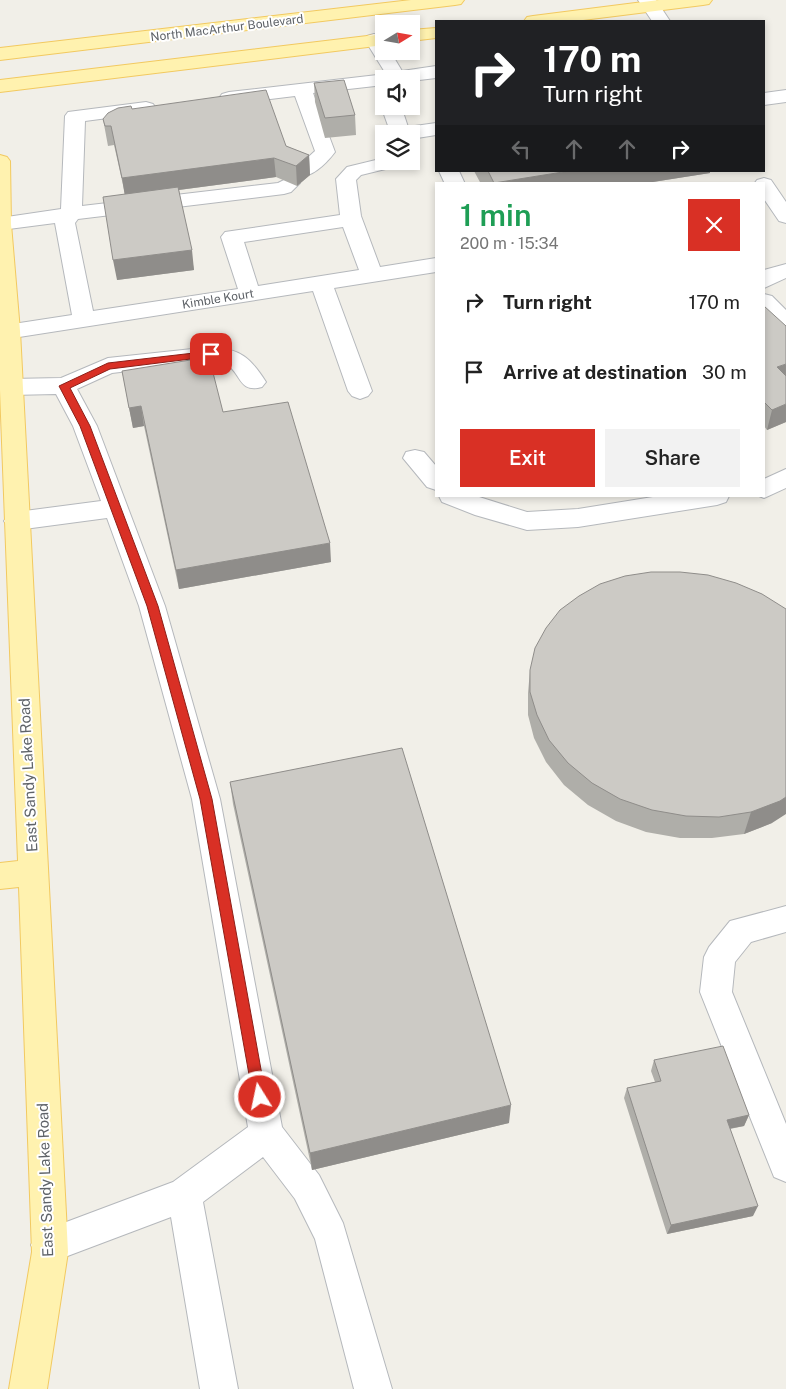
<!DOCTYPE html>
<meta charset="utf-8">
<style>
:root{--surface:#fff;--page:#f2f2f2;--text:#222;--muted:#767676;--accent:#d93025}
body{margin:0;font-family:"Public Sans",sans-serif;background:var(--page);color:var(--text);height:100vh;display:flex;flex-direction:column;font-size:19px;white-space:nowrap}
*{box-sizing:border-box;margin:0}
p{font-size:16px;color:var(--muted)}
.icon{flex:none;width:28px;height:28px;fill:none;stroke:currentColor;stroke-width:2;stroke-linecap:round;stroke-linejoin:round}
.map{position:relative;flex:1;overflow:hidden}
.drawer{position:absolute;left:435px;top:182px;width:330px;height:315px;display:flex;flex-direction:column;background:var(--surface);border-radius:0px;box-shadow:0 2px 8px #0003}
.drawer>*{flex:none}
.banner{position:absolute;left:435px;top:20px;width:330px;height:152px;border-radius:0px;box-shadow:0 2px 8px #0003;background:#202124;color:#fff;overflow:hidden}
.needle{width:32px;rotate:79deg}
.tools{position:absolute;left:375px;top:15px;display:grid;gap:10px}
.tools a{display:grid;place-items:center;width:45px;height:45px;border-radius:0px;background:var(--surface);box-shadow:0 2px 8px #0003;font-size:25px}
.pin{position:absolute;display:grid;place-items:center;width:42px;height:42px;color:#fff;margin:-21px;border-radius:10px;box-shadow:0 2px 8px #0006}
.me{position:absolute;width:55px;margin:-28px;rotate:350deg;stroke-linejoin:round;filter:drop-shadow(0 0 4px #0008)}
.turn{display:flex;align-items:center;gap:18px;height:105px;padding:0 25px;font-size:22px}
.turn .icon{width:65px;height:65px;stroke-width:2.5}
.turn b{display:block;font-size:35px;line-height:42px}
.lanes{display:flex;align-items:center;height:48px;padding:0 25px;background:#0003;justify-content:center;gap:25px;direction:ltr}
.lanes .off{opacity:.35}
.round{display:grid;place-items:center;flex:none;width:52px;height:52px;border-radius:0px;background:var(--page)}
.head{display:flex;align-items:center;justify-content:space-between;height:85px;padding:0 25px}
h1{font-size:30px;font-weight:600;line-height:38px;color:#1e9e55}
.button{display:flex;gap:10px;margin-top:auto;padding:10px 25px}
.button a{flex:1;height:58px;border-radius:0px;background:var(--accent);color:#fff;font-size:20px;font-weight:600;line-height:58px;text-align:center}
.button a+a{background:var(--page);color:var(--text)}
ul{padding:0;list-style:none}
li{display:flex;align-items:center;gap:15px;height:70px;padding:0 25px}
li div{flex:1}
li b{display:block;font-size:19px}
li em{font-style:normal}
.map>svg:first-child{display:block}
</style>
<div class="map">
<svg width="786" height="1389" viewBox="0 0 786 1389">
<rect width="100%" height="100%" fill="#f1efe8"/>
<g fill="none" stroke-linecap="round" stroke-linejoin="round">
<defs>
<path id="minor" d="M638,0H656L670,21H652Z
M374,34L381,36L384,41V51H390L402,71L436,66V78L411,81V79H384V85L313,93L335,152C326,164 310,180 295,176L292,172L315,151L295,96L229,104L222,102L219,98L222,94L229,92L386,74L365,40L367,36Z
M786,90V102L764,105V93Z
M146,102L153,104L156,108L153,112L85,121L82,206L278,183L290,177L297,179L300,183L291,192L284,194L78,219L75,223L93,311L238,289L221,237L225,232L340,215L336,179L347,167L384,158V161H405L402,165L361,175L356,180L361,216L380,267L436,258V272L334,288L372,391L368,396L360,399L352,396L348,391L313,291L0,340V326L72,315L55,223L1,230L0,218L61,209L65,116L68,112ZM343,227L359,270L258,286L244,242Z
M384,103V106H401L408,127L436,123V135L411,139V134H391L381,106Z
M439,171H459L465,184H445Z
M764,178L771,180L786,202V223L779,221L764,199V184H754L757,180Z
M786,264V278L764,288V270Z
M764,294L772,296L786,310V329L778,327L764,313Z
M211,347C240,349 250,357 266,382L262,387C237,394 242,370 223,363C220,362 215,362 211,361L112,373L77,389L97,426L165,606L220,799L282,1127L319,1175L343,1223L392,1389H354L315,1239L295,1199L263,1157L203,1202L238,1389H200L171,1217L49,1263L37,1257L31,1245L37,1233L173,1182L248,1127L192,799L139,606L107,518L17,530L8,527L4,521L8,515L17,512L101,501L73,426L56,394L11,395L3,392L0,386L3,382L11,379L61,378L108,358Z
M415,450L424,452L436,466V490L427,487L403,458L406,452Z
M786,469V488L764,498L759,496H764V479Z
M439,496H476L527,512L578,509L659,496H729L726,502L717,505L578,527L527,530L475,515L442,502Z
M786,906V932L751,942L735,962L732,992L786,1124V1182L774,1177L700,992L704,957L709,947L730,921Z"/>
<path id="major" d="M411,0H464L461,4L455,5L0,60V48Z
M659,0H712L709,4L703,5L575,21H524L527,17L533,16Z
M436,28V38L411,41V30Z
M384,34V45L0,92V80Z
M0,155L7,157L10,161L11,224L20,331L68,1252L47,1389H9L32,1252L19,887L0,889V863L18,861L0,390Z"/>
</defs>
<use href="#minor" stroke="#b5b8bc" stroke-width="2"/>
<use href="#major" stroke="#f2c960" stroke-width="2"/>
<use href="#minor" fill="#fff" fill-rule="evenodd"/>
<use href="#major" fill="#fff2af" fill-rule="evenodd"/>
</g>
<path fill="#afaea9" d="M314,83L355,115L356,135L325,138L315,102Z
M132,109L286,146L309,155L310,175L297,186L276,177L179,190L194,270L117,280L125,194L114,145L108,146L103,119Z
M474,171H710V173L640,184H481Z
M764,306L786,422L767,430L764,426Z
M122,371L223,412L331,562L179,589L144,426L133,428Z
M436,376V420L435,414Z
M530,670L772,823L744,834L712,838H680L646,832L616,821L588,805L564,785L546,762L534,738L528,715V693Z
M230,782L509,1123L312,1170L233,804Z
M654,1060L749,1115L744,1126L730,1129L753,1216L667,1234L624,1098L627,1088L655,1082L651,1071Z"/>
<path fill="#8f8d8a" d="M309,155L310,175L297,186L296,166Z
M274,158L276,177L125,197L122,178Z
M569,171H710V173L640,184H494V183Z
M192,250L194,270L117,280L113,260Z
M786,364V381L777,367Z
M786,404V422L767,430L772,410Z
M141,406L144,426L133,428L129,408Z
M330,543L331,562L179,589L176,570Z
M786,797V814L772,823L744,834L751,812Z
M511,1105L509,1123L312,1170L310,1153Z
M749,1115L744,1126L722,1130L727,1120Z
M758,1206L753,1216L667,1234L671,1225Z"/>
<path fill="#cccac5" stroke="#8f8d8a" d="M344,80L355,115L325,118L314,83Z
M266,90L286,146L309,155L296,166L274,158L122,178L111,126H105L103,119L108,113L118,108L131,106L132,109Z
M488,171H569L494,183Z
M178,187L192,250L113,260L103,197Z
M764,306L786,326V364L777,367L786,376V404L772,410L764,402Z
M209,357L223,412L288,402L330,543L176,570L141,406L129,408L122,371Z
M651,572H680L708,575L736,583L762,594L786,609V797L780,801L751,812L719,817L686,816L652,810L620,799L592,783L568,763L549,740L537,715L530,692V670L535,648L546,628L560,610L579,596L600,584L625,576Z
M402,748L511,1105L310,1153L230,782Z
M723,1046L749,1115L727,1120L758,1206L671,1225L627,1088L661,1081L654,1060Z"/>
<path fill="#d93025" stroke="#8d1f18" d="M211,351L216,354L215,356L110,369L70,388L90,426L158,606L212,799L266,1097L264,1101L260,1103L255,1101L253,1097L200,799L147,606L80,426L59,386L108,363Z"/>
<g text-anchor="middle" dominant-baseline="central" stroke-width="4" stroke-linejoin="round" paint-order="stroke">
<g font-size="12" fill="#5f6368" stroke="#fff">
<text transform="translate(227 28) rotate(-7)">North MacArthur Boulevard</text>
<text transform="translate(218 299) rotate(-9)">Kimble Kourt</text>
</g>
<g font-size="15" fill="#5f6368" stroke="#fff">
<text transform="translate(28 775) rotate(-93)">East Sandy Lake Road</text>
<text transform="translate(45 1180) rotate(-92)">East Sandy Lake Road</text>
</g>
</g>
</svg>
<div class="tools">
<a><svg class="needle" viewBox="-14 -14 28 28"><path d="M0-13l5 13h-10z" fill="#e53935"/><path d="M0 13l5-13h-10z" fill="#767676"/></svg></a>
<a><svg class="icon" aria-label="sound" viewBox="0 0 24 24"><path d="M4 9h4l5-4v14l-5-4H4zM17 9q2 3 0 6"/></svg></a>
<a><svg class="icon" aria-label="layers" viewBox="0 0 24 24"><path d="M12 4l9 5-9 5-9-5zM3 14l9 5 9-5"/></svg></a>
</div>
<div class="pin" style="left:211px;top:354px;background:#d93025"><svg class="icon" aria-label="arrive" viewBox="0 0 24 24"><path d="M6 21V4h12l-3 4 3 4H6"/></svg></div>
<svg class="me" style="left:260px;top:1097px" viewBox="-20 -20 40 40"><circle r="17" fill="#d93025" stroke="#fff" stroke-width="3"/><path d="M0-11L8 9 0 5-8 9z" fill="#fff"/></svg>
<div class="banner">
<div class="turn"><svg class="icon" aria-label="right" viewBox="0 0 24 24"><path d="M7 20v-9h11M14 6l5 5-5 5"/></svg><div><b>170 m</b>Turn right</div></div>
<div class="lanes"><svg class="icon off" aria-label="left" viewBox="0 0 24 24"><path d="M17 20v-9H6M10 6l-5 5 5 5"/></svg><svg class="icon off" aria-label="ahead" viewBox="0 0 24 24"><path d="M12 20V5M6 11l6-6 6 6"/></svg><svg class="icon off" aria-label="ahead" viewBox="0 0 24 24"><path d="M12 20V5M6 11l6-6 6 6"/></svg><svg class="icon" aria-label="right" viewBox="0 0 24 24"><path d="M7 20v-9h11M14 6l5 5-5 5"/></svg></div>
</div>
<section class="drawer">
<div class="head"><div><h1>1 min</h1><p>200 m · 15:34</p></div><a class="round" style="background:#d93025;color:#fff"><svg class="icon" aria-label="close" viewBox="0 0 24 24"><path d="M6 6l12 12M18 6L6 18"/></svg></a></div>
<ul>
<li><svg class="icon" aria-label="right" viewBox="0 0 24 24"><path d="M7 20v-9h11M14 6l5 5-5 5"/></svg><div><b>Turn right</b></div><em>170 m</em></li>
<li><svg class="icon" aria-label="arrive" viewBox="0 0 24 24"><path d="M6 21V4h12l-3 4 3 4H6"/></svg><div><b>Arrive at destination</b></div><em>30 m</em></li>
</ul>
<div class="button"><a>Exit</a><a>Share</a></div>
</section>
</div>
